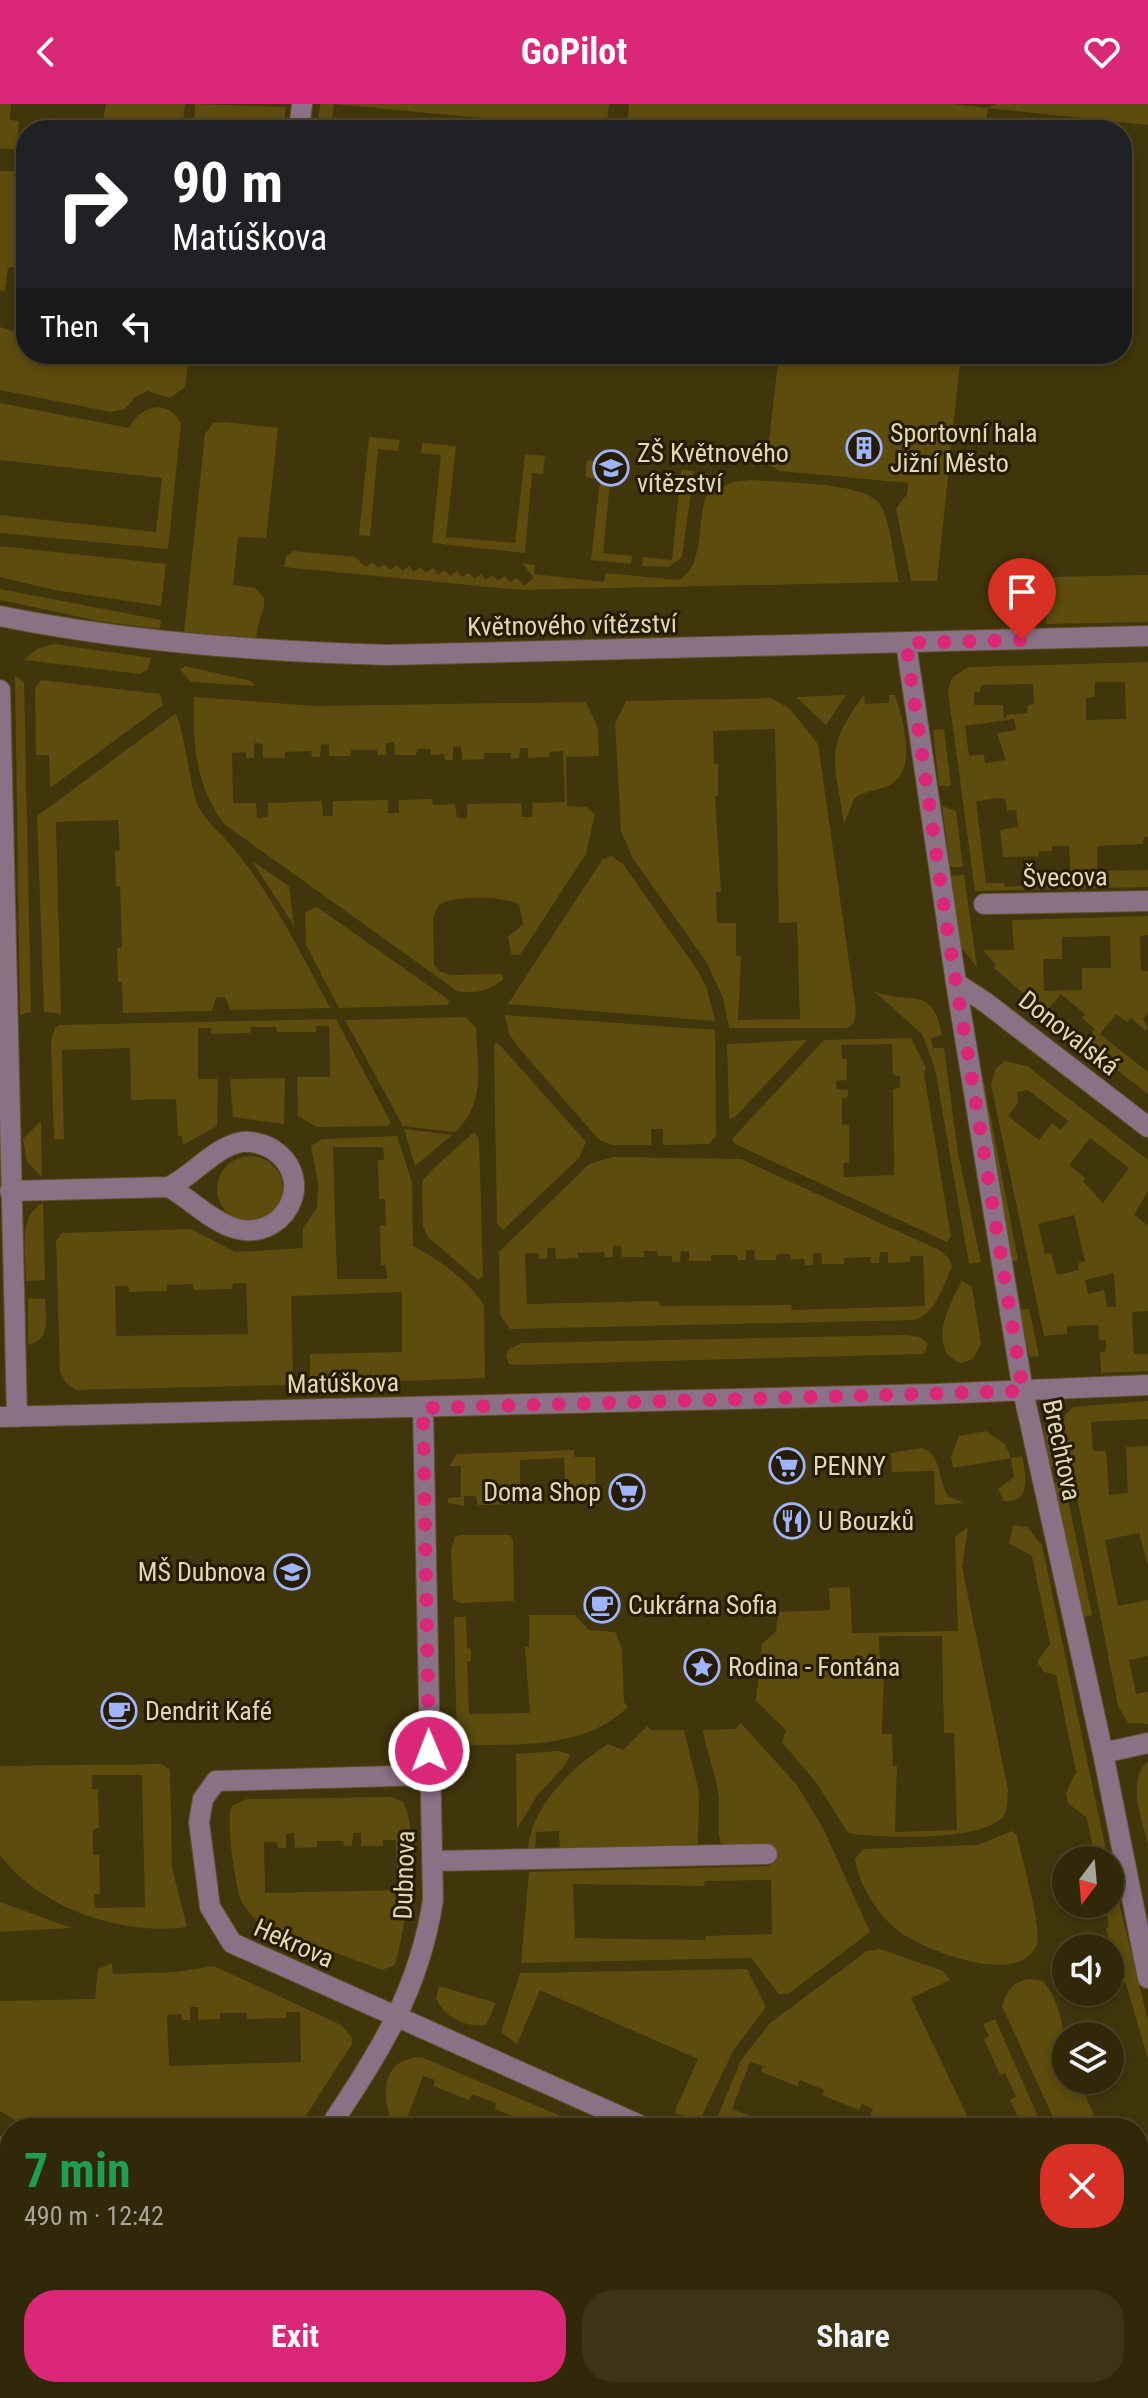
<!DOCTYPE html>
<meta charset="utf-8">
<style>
:root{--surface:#312809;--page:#3d3417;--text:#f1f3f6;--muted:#a8a69c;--line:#4c442a;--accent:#db2777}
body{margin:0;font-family:"Roboto Condensed",sans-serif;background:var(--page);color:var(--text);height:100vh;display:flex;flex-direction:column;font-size:30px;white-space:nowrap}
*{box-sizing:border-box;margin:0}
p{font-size:26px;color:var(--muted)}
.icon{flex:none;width:44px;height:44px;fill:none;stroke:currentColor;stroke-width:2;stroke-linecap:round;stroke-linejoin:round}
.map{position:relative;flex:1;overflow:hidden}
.side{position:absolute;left:0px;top:2014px;width:1148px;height:280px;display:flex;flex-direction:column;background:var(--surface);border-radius:32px 32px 0 0;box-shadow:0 4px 12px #0003,0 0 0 2px var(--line)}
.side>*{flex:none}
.guide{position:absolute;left:16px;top:16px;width:1116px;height:244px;border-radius:32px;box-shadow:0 4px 12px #0003,0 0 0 2px var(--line);background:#202124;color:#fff;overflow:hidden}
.needle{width:52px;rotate:196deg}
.fabs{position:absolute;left:1052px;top:1742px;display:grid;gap:16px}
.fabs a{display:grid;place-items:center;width:72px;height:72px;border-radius:50%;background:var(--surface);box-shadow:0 4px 12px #0003,0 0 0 2px var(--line);font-size:40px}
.pin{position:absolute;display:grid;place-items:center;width:68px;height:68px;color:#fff;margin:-82px -34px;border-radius:50% 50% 50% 0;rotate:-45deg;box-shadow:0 0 8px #0007}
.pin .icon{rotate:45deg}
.me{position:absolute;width:88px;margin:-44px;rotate:359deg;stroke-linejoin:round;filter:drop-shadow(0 0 6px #0008)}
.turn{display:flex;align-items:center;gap:28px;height:168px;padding:0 24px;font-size:36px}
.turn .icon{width:104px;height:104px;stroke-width:2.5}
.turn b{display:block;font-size:56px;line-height:68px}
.then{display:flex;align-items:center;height:76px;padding:0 24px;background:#0003;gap:16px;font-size:30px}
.round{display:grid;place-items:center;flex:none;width:84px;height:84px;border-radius:32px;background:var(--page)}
.headline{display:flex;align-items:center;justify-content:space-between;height:136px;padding:0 24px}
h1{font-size:48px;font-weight:700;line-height:60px;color:#1e9e55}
.primary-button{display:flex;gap:16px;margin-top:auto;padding:16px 24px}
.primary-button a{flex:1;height:92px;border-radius:32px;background:var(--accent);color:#fff;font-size:32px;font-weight:700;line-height:92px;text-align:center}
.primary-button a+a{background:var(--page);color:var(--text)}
header{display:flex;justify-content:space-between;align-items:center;height:104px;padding:0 24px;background:var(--accent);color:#fff;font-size:36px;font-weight:700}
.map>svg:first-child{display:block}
</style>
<header><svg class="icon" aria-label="back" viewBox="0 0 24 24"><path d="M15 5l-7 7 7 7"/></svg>GoPilot<svg class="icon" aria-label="heart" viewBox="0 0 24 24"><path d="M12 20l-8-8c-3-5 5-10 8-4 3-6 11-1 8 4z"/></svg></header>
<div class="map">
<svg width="1148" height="2294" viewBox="0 0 1148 2294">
<rect width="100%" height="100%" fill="#41350c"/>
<path fill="#5d4c0d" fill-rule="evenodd" d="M0,0H11L10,16L19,17L17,39L26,40V47L0,44Z
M106,0H185L182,26H101Z
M195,0L286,3L283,26H194Z
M320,0H609L606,26L334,0L331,26H317Z
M629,0H953L987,4L997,0H1148V21L988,4L985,26H627Z
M0,67H26V153L18,162L8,164L5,187L0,186Z
M0,223L18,229L19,241L26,250H189L185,283L170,294L147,287L135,293L125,305L111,308L0,286Z
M779,250H961L937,477H911L896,405L907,390L908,379L780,367L769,361L767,353Z
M0,299L129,324C140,302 168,293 181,320L168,445L0,429V411L156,428L162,374L0,356Z
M224,318L278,324L266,434L238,433L233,481L255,484L264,494C266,509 255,519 257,534L184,528L205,330L213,319Z
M369,333L400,336L398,347L378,345L370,432L359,431Z
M422,339L456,342L446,433L515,439L525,350L545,352L543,370L532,369L525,449L432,439L441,351L421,349Z
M587,356L612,359L603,449L632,452L631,460L591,456L600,376L585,373Z
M681,366L694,367L682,453L669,463L642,462L643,453L672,456Z
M751,376C777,378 864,378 879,399C890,414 894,458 899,478L521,486L284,463L286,452L294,447L355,453L366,463L373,458L378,464L385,460L390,466L397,461L402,467L409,462L414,468L421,463L426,469L433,464L438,471L445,466L450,472L457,467L462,473L469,469L474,475L481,470L486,476L493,471L498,477L505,472L510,478L517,474L524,482L534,474L522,459L535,461L534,470L604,478L606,469L678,476C705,464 697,416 706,392L732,378Z
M0,442L166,460L161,502L54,486L0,473Z
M1148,471V518L1046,520L1049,473Z
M0,485L161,516L160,525L99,517L0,496Z
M53,540L151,554L148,565L140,570L24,556L37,545Z
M1148,558V733H1144L1143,740L1097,742V767L1148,766V783L975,787L948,587L952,574L968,563ZM1095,578H1125L1126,615L1086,616V594L1095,593ZM1033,580L1034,600L1028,601L1027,609L1007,611L1004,615L1003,601H974V588H980L981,581ZM1014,615L1016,626L997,629L1006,656L985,659L984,650L969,652L965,622ZM998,694L1005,695L1007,707L1016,706L1018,723L1000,726L1003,753L1038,752L1039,748L1052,747V742H1069L1071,778L1005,783L1004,779H986L976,697Z
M185,562L251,577L255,582L191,578L180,566Z
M15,572L24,578L31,908L20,911Z
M41,576L160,590L163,601L50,684L49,651H36L35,584Z
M846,591L826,621L796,593Z
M864,591L865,600L889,599V591H895C903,615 918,666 890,681C878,687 865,686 854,695L844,720C835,657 823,645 864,591Z
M194,593L315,602L586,598L598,624L599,652L566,653L567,702L586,703L595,710L586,750L520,851L511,850L508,833L523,820L519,800C502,792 455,791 439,801L433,813L434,861L439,867L451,871L503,870V876C487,887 476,890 457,887L224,720C196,682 192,639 194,593ZM394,638L395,651H416L417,645H430L431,651L444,650L445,656H453V643L461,642L462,656L484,655V649H510L511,655L519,654L520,644H528V654L549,653L550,648L563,647L565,698L533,699L532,713H522L521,699L467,700V714H457L455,700L433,701L432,695L399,696V709H388V696L333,697V712H323L322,697L268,699V713L257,714L256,699H233L232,649L246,648V654H254V639L263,640V654H285V648L311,647L312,653H320L321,640L329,641V652H350L351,646H377L378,651H386V639Z
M771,594L790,605L818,640L856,907L854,919L847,924H729L723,894L707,859L632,753L621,727L615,620L626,597ZM775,625L779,819L797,818L800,915L738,916L741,852H736V819H717L716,788H721L715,692H718V660L714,659L713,627Z
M175,610C184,620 189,680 197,699C205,719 223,730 235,746C273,793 302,851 330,904L231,906L225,893L216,894L212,907L123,909L122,878H118L117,844L122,843L120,782H116L115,747L120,746L118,716L56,718L61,910L44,908L37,712Z
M944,625L951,682H939L933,626Z
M942,702L956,707L963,763H950Z
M611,752L623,760L698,867L707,885L715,917L508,900L602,756Z
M252,757L289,782L294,822Z
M964,771L977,863L961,843L951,772Z
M317,803L449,896L448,901L339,904L306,841L305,808Z
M1148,812V831L1140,832L1141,867H1148V909L1143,915L1148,924L1146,927L1131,914L1127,918L1116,910L1100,930L1148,968V990L1083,940L1095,925L1082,914L1085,910L1061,890L1045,909L993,863L996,861L983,846H1014L1012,816ZM1110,832L1111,864H1082V886L1044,887L1043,855H1062V833Z
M874,887C911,903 932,878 942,931L931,934L933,944H944L958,1049L981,1158L969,1160L935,965L922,930Z
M505,911L715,926L716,1032L709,1040L663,1041V1025H651V1041H613L599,1036L519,944L509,930Z
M466,913L476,924C477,964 487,998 455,1028L403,1022L345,916Z
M336,915L391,1019L387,1022L317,1023L298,1012L297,973H330L329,922H316V928H277L276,923H251L250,929L211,930V924H198V975H218L217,1022L183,1041L182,1032H178L176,995L131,996L130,944L62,946L64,1036L54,1035L51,937L55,924L59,921Z
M911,934L926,964L924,970L951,1133L947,1138L735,1040L732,1035L824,936ZM892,940L893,971L900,972V984L893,985L894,1071L844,1073L843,1059H849V1021L842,1020V994L848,993V986L837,985L836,977L847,976V955H842L841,941Z
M807,936L735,1013L729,1015L727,940Z
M494,939L499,940L586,1038L579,1054L503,1126L497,1120Z
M1005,957L1027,962L1148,1056V1087L1134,1111L1148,1121V1207L1132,1208L1134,1250H1148V1267L1101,1269L1100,1248L1106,1247V1236H1099L1098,1221L1067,1222V1230L1044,1232L991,980L996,964ZM1028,986L1068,1017L1061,1026L1052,1019L1039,1036L1008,1012L1018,999L1017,988ZM1090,1034L1129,1064L1103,1099L1083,1077L1085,1074L1069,1061ZM1074,1111L1085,1157L1078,1159L1079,1166L1057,1171L1051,1149L1045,1150L1038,1120ZM1114,1169L1116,1203H1107L1104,1186L1088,1190L1085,1176Z
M285,974L284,1020L233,1013L230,975Z
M978,979H984L1018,1156L1010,1158Z
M41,1017L42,1073L27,1058L23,1035Z
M404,1025L452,1031L415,1062Z
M474,1028L479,1035L483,1172L478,1176L428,1133L423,1122L422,1086L423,1076L434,1064Z
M397,1032L412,1079L413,1142C437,1154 471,1178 484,1202L485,1274L316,1280L310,1276V1250L402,1248V1188L291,1192L293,1272L288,1281L76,1286L66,1279L60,1268L56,1137L62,1129L191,1125L235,1148L303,1144V1124L317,1104L318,1078L311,1042L322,1035ZM333,1043H383L384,1056H378L379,1095H385L386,1121L380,1122L381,1161H386L387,1175H337ZM233,1179H246L248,1230L116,1232L115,1182H128L129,1188L167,1187V1181L193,1180L194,1186L232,1185Z
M217 1085a33 33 0 1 1 66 0a33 33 0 1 1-66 0Z
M613,1053L741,1055L939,1146L949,1154L952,1163C942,1183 937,1208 915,1216L510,1225L500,1211L499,1148L589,1060ZM613,1142H621L622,1153H644V1147H657L658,1152H672V1158H680L681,1147H689V1157H711V1151H737L738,1156H746V1146H754L755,1156H776L777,1150H790L791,1156L804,1155L805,1161H813V1149H821L822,1160H844V1154L870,1153L871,1159H879L880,1148H888V1159L910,1158V1152H923L925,1202L792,1206L791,1201L660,1202L659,1197L527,1200L525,1150L538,1149L539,1155H547V1144H555L556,1155L578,1154V1149L604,1148L605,1153H613Z
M43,1099L45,1176L26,1177C26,1153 17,1111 43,1099Z
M962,1177L972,1183L981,1240L973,1255L961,1259C925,1246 950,1199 962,1177Z
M28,1194L45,1195C46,1213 51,1236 28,1241Z
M1029,1205L1039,1252L1030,1253L1018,1206Z
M906,1231L920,1233L928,1240L924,1250L514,1261L509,1260L506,1251L509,1245L522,1239Z
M1148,1297V1315L1091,1318L1093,1347H1106L1109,1391L1128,1389L1126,1343L1148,1342V1461L1139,1429L1105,1436L1118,1502L1148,1496V1552L1129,1556L1136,1590L1148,1588V1620L1128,1619L1118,1602L1063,1322L1065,1311L1073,1303Z
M1043,1322L1055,1327L1062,1362L1050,1363Z
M986,1327L1005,1340L1011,1354L1022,1352C1026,1371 1032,1399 1004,1397L998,1385L1014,1373L1011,1354L953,1364L951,1353L959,1332Z
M922,1344C942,1351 938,1376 948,1392L964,1399L935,1401L934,1367L892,1368L891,1349Z
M574,1346V1353H595L596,1396L574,1397L566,1393L564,1354L520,1356V1400L478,1401L476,1392H464V1402L448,1399V1394L461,1393V1362H449L457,1350Z
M1064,1376L1092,1511L1083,1513L1054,1379Z
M1013,1421L1027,1423L1042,1441L1108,1756H1095L1087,1714L1068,1699L1066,1689L1076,1668L1056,1571L1044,1568L1037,1558L1050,1540L1032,1452L1009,1439Z
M968,1423L962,1463L1008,1686C1007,1696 1009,1708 1001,1715C973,1738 882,1734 848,1729L818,1681L782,1638L786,1626L756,1597L762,1540L776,1528L778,1508L830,1506L829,1484L850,1483L852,1529L958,1527L955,1433ZM879,1532H942L944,1629H954L957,1726L895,1728L897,1662H893L892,1630H882L884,1565L880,1564Z
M461,1431H510L513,1436L514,1497L459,1499L453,1495L451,1445L455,1433Z
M529,1511H575L589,1526L615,1528L622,1544L624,1598L628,1603C582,1647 516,1639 457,1642L454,1513H466L467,1544L471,1545V1557H467L469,1610L530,1609L525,1543H529Z
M741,1619L797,1681L823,1724L870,1828L788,1890H779L751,1854L521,1859L529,1768L770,1762L769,1741L727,1742L721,1740C716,1723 721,1705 718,1688C715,1667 706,1647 703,1626L735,1625ZM771,1776L772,1830L706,1832L705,1836L575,1834L573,1780L704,1782L705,1777Z
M647,1622L651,1626H684L699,1688L698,1740L560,1746L559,1727L536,1728L535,1746H528C531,1702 572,1663 608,1640L623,1646Z
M559,1647L570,1650L566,1660L536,1693L517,1725L516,1650Z
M1148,1657V1741C1142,1715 1126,1677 1148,1657Z
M162,1660L170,1666L172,1764L187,1823C121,1832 41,1805 0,1751V1662ZM92,1671H142L145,1803L95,1804L94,1790H100L99,1751H93V1725L99,1724L98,1685H92Z
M391,1693L403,1698C421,1730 405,1825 395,1861L382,1866L261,1821C254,1814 245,1805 241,1796C235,1780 225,1714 232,1702L247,1695ZM294,1729L295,1744L317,1743V1737H343L344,1742H352L353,1729H361V1742H383V1736H396L397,1786L265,1789L264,1738H277L278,1744H286V1730Z
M1012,1727L1017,1731C1021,1752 1042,1823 1037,1840C1021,1885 924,1846 898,1827C878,1811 858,1780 855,1755L863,1745L978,1741Z
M1110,1763L1148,1916V1955L1126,1880L1117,1872L1106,1824L1109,1823L1105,1800H1110Z
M0,1798L72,1824L0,1828Z
M880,1845L943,1867L950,1876L911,1894L973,2024H866L873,2005L862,2000L859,2006L822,1991L824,1986L800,1976L797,1982L761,1968L763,1962L750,1958L732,2005L782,2024H713L741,1956L770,1919L867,1847Z
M112,1859L113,1870L177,1868L214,1862L341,1921L352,1933V1940L298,2024H29L0,2007V1897L95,1895L98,1865ZM190,1903H198V1916L220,1915V1909H247V1915L286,1914V1908H300L301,1958L169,1962L167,1911L181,1910L182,1916H190Z
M747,1865L766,1903L733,1947L700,2016L674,2009L698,1955L540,1886L517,1940L501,1928L520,1869Z
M1029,1875L1043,1877C1065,1903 1066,1943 1066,1976H1079L1099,2024H1058L1002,1902C1008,1886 1012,1878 1029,1875Z
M439,1882L496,1899L486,1921C466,1924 444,1913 436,1894Z
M995,1915L1043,2024H1023L1010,1996L1016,1993L1005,1969L1000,1971L984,1935L989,1932L983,1920Z
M421,1953L589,2024H546V2018L533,2013L531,2019L495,2005L496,1999L472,1990L469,1996L433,1982L435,1976L423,1972L405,2019L416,2024H394C381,1996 379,1954 421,1953Z
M0,2064L10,2069V2284H83L74,2294H0Z
M1138,2099L1148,2116V2168L1138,2171Z
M1148,2226V2294H1133L1140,2275L1138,2230Z
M212,2284H476L501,2294H143L156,2287Z
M607,2284H966L992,2294H633Z"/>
<path fill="#052e16" d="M4,2100C8,2114 5,2118 2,2132C0,2148 4,2170 10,2185V2284H59L50,2294H0V2101Z"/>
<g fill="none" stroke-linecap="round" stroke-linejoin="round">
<defs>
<path id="minor" d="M299,26L302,0
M0,512C129,538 256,547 388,551L1148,532
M906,539L956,879L1023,1287L1103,1649L1148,1874
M0,586L17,1313
M984,800L1148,797
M956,879L985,898L1148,1023
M10,1087L169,1083C194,1071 214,1043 242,1038C251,1037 264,1040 272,1045C320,1076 282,1142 231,1123C209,1115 190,1095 169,1083
M0,1313L934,1290L1148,1281
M1103,1649L1148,1639
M430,1671L216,1677L203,1695L199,1718L210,1803L232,1839L646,2024
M434,1757L767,1750
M329,2024C379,1948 419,1888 433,1796L423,1304
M1138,2201L1148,2197"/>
<path id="major" d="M0,2043L10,2048
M524,2284L550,2294"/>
</defs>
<use href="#minor" stroke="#5e522a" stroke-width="22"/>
<use href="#major" stroke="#5e522a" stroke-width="22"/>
<use href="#minor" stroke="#8b7186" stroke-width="20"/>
<use href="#major" stroke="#deaad5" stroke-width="20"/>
</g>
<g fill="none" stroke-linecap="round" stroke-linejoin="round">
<path stroke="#db2777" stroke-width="14" stroke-dasharray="0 25.2" d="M429,1647L423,1304L1023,1287L947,824L906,539L1022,536"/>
</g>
<defs>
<symbol id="building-ring" viewBox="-11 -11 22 22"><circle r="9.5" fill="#261d00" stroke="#a0b3fd" stroke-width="1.5"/><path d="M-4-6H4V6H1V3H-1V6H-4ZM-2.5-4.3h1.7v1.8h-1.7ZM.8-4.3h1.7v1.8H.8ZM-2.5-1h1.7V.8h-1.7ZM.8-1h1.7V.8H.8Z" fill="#a0b3fd"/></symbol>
<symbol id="school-ring" viewBox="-11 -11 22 22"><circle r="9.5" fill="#261d00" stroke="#a0b3fd" stroke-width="1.5"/><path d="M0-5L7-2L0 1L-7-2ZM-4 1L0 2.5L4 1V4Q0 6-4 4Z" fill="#a0b3fd"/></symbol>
<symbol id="supermarket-ring" viewBox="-11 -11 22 22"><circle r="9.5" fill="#261d00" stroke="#a0b3fd" stroke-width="1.5"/><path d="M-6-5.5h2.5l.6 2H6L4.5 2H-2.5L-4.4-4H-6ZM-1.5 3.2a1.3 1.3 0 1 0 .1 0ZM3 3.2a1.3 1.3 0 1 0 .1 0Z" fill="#a0b3fd"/></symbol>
<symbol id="restaurant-ring" viewBox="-11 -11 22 22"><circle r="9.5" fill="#261d00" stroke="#a0b3fd" stroke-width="1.5"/><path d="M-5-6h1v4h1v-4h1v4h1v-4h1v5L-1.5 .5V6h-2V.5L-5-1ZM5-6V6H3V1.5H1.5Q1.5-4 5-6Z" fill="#a0b3fd"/></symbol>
<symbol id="cafe-ring" viewBox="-11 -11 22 22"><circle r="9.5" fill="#261d00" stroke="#a0b3fd" stroke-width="1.5"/><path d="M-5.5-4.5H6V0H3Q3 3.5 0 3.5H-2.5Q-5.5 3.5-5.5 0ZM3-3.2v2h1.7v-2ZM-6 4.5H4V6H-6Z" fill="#a0b3fd"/></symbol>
<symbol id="sight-ring" viewBox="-11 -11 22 22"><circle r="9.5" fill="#261d00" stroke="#a0b3fd" stroke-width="1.5"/><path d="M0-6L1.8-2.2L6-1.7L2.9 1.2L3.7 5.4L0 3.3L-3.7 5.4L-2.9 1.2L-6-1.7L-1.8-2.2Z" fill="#a0b3fd"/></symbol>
</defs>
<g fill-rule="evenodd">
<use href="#building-ring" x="844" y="324" width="40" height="40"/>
<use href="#school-ring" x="591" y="344" width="40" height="40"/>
<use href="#supermarket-ring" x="767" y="1342" width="40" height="40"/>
<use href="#supermarket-ring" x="607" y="1368" width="40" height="40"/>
<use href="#restaurant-ring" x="772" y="1397" width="40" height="40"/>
<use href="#school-ring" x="272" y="1448" width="40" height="40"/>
<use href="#cafe-ring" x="582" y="1481" width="40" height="40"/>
<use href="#sight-ring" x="682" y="1543" width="40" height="40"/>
<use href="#cafe-ring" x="99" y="1587" width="40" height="40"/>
</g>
<g text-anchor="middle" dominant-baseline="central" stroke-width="6" stroke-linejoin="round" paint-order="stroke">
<g font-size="26" fill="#e3d8b4" stroke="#261d00" text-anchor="start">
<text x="890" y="329">Sportovní hala<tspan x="890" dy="30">Jižní Město</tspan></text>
<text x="637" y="349">ZŠ Květnového<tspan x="637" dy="30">vítězství</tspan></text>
<text x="813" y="1362">PENNY</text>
<text x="601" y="1388" text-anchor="end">Doma Shop</text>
<text x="818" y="1417">U Bouzků</text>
<text x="266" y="1468" text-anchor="end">MŠ Dubnova</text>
<text x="628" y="1501">Cukrárna Sofia</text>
<text x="728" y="1563">Rodina - Fontána</text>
<text x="145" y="1607">Dendrit Kafé</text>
</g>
<g font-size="26" fill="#e3d8b4" stroke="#261d00">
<text transform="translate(572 521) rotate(-1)">Květnového vítězství</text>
<text transform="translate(1065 773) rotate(-1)">Švecova</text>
<text transform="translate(1069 929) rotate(38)">Donovalská</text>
<text transform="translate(343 1279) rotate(-1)">Matúškova</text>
<text transform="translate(1062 1346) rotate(78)">Brechtova</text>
<text transform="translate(404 1771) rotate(-88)">Dubnova</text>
<text transform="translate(294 1839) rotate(24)">Hekrova</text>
</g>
</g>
</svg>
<div class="fabs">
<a><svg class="needle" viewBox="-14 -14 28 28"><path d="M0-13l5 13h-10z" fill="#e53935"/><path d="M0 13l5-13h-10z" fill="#a8a69c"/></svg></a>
<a><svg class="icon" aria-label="sound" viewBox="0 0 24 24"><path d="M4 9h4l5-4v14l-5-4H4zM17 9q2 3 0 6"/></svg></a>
<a><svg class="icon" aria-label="layers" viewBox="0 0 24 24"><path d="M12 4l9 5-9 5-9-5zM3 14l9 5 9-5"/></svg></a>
</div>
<div class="pin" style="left:1022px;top:536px;background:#d93025"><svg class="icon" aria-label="arrive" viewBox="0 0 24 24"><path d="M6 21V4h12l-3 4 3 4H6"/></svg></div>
<svg class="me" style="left:429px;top:1647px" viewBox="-20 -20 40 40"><circle r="17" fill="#db2777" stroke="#fff" stroke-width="3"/><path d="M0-11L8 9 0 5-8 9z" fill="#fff"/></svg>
<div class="guide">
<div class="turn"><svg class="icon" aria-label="right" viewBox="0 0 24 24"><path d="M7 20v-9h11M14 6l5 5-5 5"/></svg><div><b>90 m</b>Matúškova</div></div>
<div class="then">Then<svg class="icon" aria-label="left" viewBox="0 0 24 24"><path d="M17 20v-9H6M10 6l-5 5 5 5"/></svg></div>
</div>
<section class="side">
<div class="headline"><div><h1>7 min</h1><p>490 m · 12:42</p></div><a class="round" style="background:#d93025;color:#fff"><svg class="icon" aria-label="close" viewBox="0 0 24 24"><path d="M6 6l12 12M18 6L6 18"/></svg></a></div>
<div class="primary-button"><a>Exit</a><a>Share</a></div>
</section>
</div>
